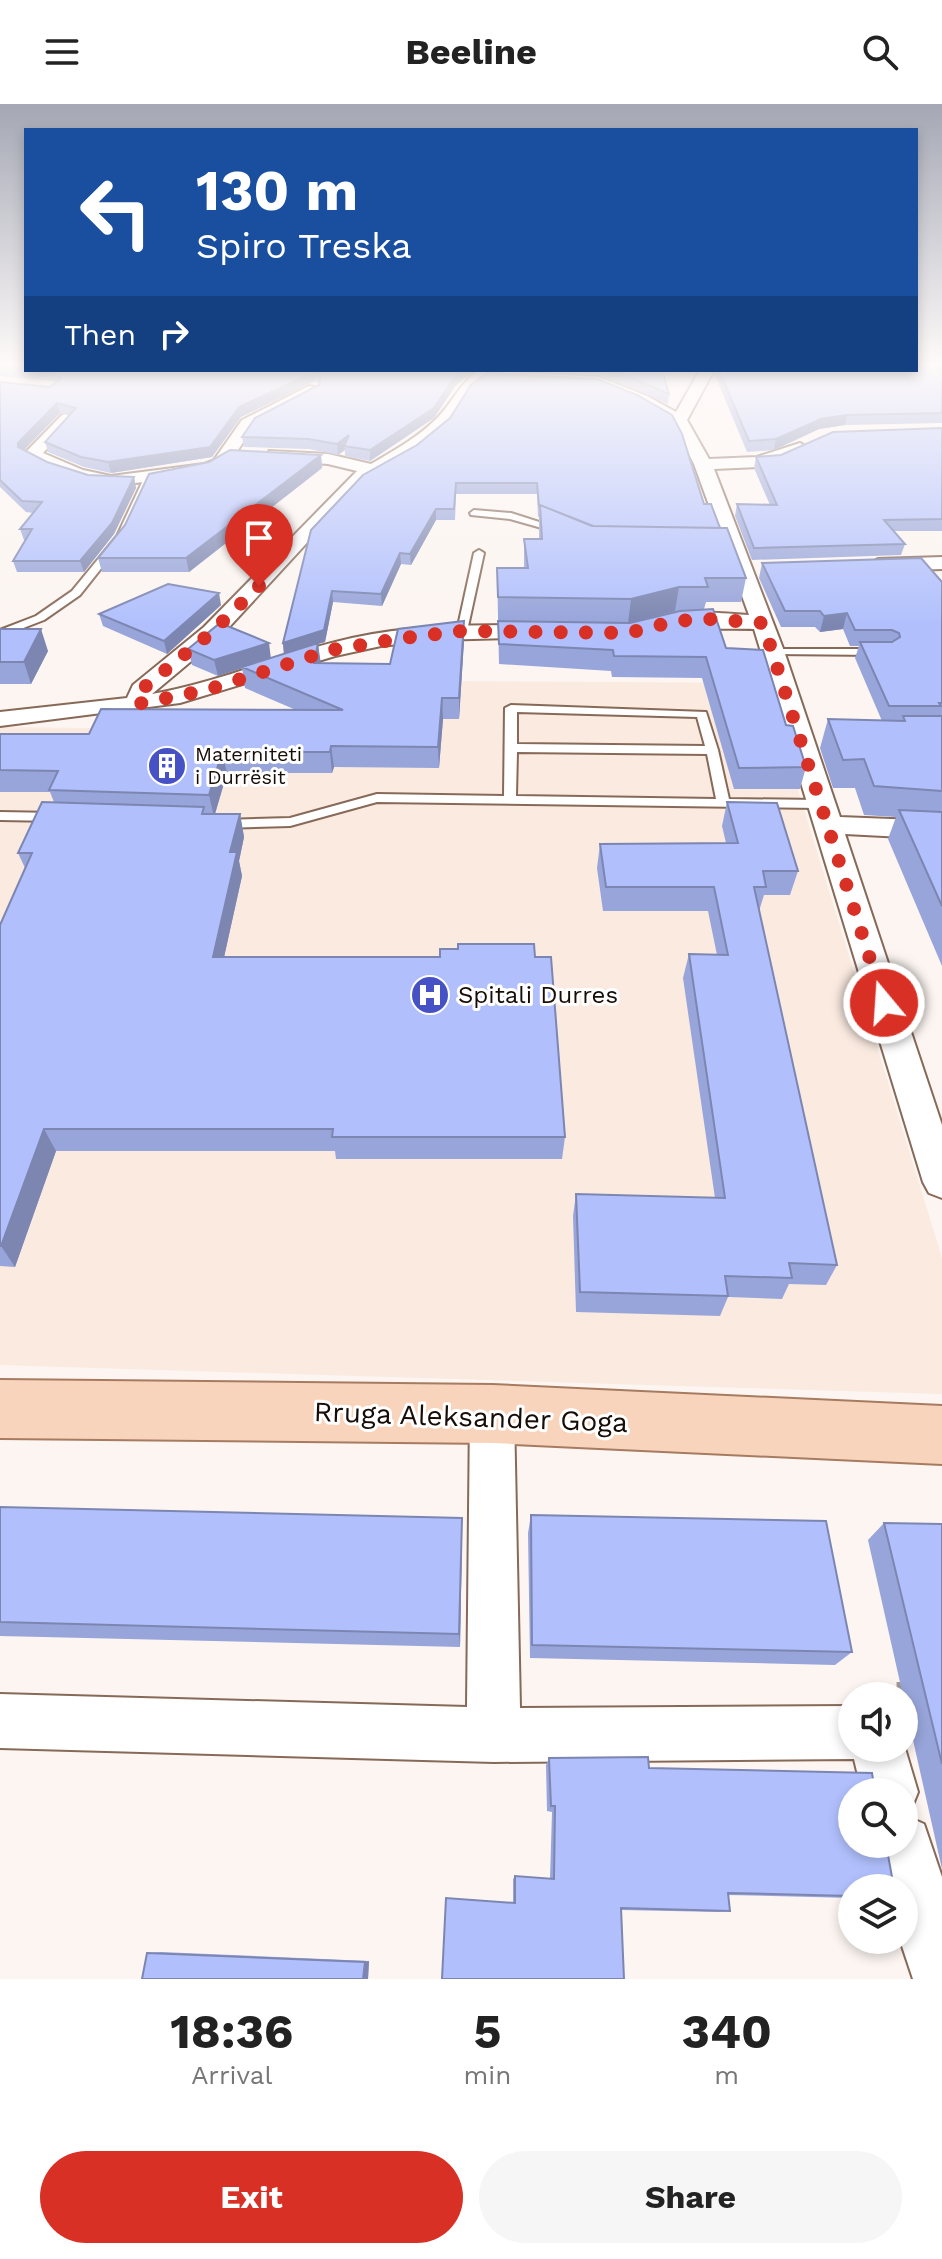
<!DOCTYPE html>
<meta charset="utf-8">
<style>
:root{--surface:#fff;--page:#f6f6f6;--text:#222;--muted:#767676;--accent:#d93025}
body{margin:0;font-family:"Work Sans",sans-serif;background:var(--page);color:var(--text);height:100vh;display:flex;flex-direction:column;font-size:30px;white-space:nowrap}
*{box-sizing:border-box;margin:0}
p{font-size:26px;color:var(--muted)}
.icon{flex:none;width:44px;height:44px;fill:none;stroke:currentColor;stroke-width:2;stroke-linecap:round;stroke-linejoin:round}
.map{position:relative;height:1875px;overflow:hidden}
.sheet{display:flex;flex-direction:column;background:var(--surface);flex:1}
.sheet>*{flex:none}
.banner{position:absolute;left:24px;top:24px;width:894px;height:244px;border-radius:0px;box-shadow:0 4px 12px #0003;background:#1a4fa0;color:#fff;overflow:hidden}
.fabs{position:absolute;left:838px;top:1578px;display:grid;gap:16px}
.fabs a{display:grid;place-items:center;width:80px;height:80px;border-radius:50%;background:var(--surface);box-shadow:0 4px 12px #0003;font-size:40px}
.pin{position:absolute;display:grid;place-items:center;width:68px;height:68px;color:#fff;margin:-82px -34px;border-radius:50% 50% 50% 0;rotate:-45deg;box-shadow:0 0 8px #0007}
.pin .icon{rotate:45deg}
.me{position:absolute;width:88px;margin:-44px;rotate:342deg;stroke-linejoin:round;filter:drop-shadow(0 0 6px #0008)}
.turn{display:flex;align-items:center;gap:28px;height:168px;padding:0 40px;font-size:36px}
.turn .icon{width:104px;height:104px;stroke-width:2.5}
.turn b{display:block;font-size:56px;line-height:68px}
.then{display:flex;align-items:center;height:76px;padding:0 40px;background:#0003;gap:16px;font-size:30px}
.eta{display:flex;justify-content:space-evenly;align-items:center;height:136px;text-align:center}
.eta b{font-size:48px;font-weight:700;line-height:56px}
.primary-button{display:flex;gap:16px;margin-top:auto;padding:16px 40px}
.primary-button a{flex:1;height:92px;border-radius:48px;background:var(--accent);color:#fff;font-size:32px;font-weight:700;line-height:92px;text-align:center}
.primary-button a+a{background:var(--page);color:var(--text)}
header{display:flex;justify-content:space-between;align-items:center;height:104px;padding:0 40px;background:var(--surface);font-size:36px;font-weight:700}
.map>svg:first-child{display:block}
</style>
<header><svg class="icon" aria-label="menu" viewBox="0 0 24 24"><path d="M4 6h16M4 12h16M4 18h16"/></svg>Beeline<svg class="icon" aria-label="search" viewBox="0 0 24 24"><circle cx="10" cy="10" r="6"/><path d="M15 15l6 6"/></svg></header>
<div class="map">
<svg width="942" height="1875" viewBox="0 0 942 1875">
<rect width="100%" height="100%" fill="#fcf5f1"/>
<path fill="#faeae0" d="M404,577L765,579L942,1154V1290L0,1261V623L397,628Z"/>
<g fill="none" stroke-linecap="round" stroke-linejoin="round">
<defs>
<path id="service" d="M145,372L152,374L126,433L80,491L44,516L0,533V526L36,512L72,487L117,432Z
M474,406L511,409L561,425L556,428L510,415L471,411L470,409Z
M479,446L484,449L467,527L462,530L457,527L474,449Z
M769,545H878L883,548L878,551L773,550L769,549Z
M511,601L706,608L718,646L729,695L820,696L826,700L820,704L377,698L290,722L223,724L216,720L223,716L290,714L377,690L504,692L505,604ZM517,608L697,613L705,642L517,640ZM517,648L707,650L716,695L516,692Z
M0,708L56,709L62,713L56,717L0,716Z"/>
<path id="minor" d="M478,266L599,273L647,292L676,308L700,266H714L687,316L709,355L757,353L800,339L808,344L759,363L714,365L784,547L840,713L942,717V735L845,730L942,1021V1094L929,1089L923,1078L754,525C736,524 670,527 662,518C676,503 729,510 749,511L694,360L673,319L637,298L597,282L486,275L469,289L448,322L416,349L362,379L220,533L152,590C221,578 284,549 352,534C415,520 481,521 546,521L557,528L554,533L436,536L381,542L335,552L180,599L0,622V608L127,594L133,581L204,523L357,367L328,360L275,356L269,355V347L328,350L371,360C393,347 415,335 433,318C451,302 456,284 478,266Z
M309,282L322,285L254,322L226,364L208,370L111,382L71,374L23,351L62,311L68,309L76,314L43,349L83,366L111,372L204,360L214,356L242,316Z
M942,453V465L878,467L868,461L878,455Z
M492,1288L508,1294L514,1310L520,1604L852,1602V1644L904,1641L918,1688L910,1708L904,1710V1688H862L854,1655L494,1658L0,1644V1590L467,1603L470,1310L476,1294Z
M904,1711L924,1720L942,1773V1875H913L900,1836H904V1784H887L875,1740H904Z"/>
<path id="primary" d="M0,1276L492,1281L942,1302V1360L492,1339L0,1334Z"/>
</defs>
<use href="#service" stroke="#876958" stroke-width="4"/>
<use href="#minor" stroke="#876958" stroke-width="4"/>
<use href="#primary" stroke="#a77b60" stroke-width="4"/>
<path stroke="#a29995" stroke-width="8" stroke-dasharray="10 10" stroke-linecap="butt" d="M884,1592L887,1582H907"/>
<use href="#service" fill="#fff" fill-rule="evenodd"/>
<use href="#minor" fill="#fff" fill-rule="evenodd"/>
<use href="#primary" fill="#f9d4bd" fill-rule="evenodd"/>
</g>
<path fill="#98a5da" d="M0,259H26V266H474L456,281L434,314L370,357L345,352V346L338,351L309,345L244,343L242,333L319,281L320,279L315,277L241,313L212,353L111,369L84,363L48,348L45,338L70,312L60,309L24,346L47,358L88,371L134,373L136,384L114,430L84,468H17L13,457L26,436H24L20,425L33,409L26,408L0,383V278L50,283L56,279L53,277L0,272V274Z
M942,259V319L845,321L819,325L774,346L747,348L715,271L716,266H916Z
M530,266H662L669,290L668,300L599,270Z
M942,324V427H894L905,440L901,451L752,456L735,412L737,400L770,401L754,364L756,353L781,351Z
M417,341L704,400L720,424L746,474L741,498H706L704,505L726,544L786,621L806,663L800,685H734L702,574L612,573L611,567L499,560L497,464H524V435H539V413H538L537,390H456L455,416H436L411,461L401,460L382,502L333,498L325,538L318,540L320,559L390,560L464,537L459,615H443L439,664L334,663L332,669H227L215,710H240L244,733L239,757L242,772L224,853H535L565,1033L562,1055H336L335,1047H56L15,1163L0,1162V821L25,764L18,749L54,698L50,688H0V630H89L296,606L245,584L242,564L218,572L192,561L188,545L271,554L284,550L283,539Z
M321,351L322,364L189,468H102L98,454Z
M762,459L942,478V862L888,735L896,713L864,711L855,684H833L820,644L828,615L882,617L855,554L859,542H850L843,525L820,528L815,523H781L759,474Z
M221,501L167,550L103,522L99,510Z
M0,525L48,547L31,580H0Z
M727,698L798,767L790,791H764L759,807L837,1161L826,1181L789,1180L782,1195L728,1193L720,1212L576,1208L573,1112L576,1090L715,1094L683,874L689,850L717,851L708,807H603L597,764L600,740L726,739L722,722Z
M0,1403L462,1431L460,1543L0,1532Z
M531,1411L852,1548L835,1561L530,1554L528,1429Z
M884,1419L942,1420V1765L868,1436Z
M549,1654L649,1664L852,1784V1794L728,1791L730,1807L719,1808L621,1806L513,1799V1775L515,1772L550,1775L552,1708L547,1707L546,1661Z
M161,1848L369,1857L368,1875L147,1849Z"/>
<path fill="#7c86b1" d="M463,266H474L456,281L434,314L370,357V346Z
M314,268L315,277L241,313L212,353L111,369L108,358L239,303Z
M57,299L60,309L21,349L18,339Z
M847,311L845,321L819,325L774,346L776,335L821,315Z
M349,331L344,342L345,346L338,351L337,340Z
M321,351L322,364L189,468L186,454Z
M134,373L136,384L114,430L84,468L80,457Z
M436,405V416L411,461L410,450Z
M400,449L401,460L382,502L381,490Z
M679,483L675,507L628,519L631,495Z
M332,487L333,498L325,538L318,540L321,560L284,551L283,539Z
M219,489L221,501L167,550L164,537Z
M847,509L843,525L820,528L824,512Z
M464,517V537L459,615V594Z
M41,525L48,547L31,580L24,558Z
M269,539L271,555L218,572L214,556Z
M442,594L443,615L439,664L438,643Z
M331,642L334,663L332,669L330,648Z
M222,648L227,669L214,713L209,691Z
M240,710L244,733L239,757L242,772L219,876L213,853L230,748Z
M44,1025L56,1047L15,1163L1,1142Z
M462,1414V1431L460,1543L459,1530Z
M369,1857L368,1875H363L365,1858Z"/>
<path fill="#b1c0fd" stroke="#7c86b1" stroke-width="2" d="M0,259H26V265L0,263Z
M916,259H942V309L847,311L821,315L776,335L749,337L719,266H916Z
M35,266H463L455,272L434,304L370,346L344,342L349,331L337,340L308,335L242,333L255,314L319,281L321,271L314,268L239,303L210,343L108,358L81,353L45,338L76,304L57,299L18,339V343L47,358L88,371L134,373L112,419L80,457H13L32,425H20L42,398L22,397L0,376V278L50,283L61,274L51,267Z
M613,266H662L669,290Z
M487,269L597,275L637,291L672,311L682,330L704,400H711L720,424L593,422L540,401V402H539L537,379H456L454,405H436L410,450L400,449L381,490L332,487L324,526L283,539L311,426L363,371L417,341L450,314L471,281Z
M942,324V415L884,416L905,440L754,444L737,400L777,401L756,353L781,351L833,328Z
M230,346L321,351L186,454H98L125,421L149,370L209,358Z
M540,401L592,422L727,424L746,474H705L708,483H679L631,495L498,493L497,464H528L524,435H542Z
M921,454L942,478V599H939L941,602H889L860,538H892L900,533L899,529L892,526H855L847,509L824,512L820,507H785L762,459Z
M168,480L219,489L164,537L99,510Z
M713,505L726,544L763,546L786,621L793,622L806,663L739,664L706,553L614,552L613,546L499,540L498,517L630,519L680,507Z
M464,517L459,594H442L438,643L331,642L330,648H222L209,691L49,686L58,667L0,666V630H89L101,605L343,606L242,563L318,539L314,559L390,560L398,525Z
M220,519L269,539L214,556L188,545Z
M0,525H41L24,558H0Z
M903,612H942V687L874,682L864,655L843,656L828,615L905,617Z
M42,698L204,703L202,710H240L230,748H237L213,853H440V845H458V840H534L535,853H551L565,1033H332L333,1025H44L1,1142H0V821L32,749H18Z
M727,698L777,699L798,767H763L766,783H754L837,1161L789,1159L792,1174L725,1172L728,1192L580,1188L576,1090L725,1094L689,850L728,851L714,783H606L600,740L738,739Z
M899,706L942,708V802Z
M0,1403L462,1414L459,1530L0,1518Z
M531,1411L826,1417L852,1548L532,1541Z
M884,1419L942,1420V1660Z
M648,1653L649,1664L872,1669L875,1688H852V1740H886L894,1784H852V1792L728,1789L730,1807L621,1804L624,1875H442L446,1794L515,1799V1772L554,1775L555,1702H551L549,1654Z
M147,1849L365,1858L363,1875H142Z"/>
<linearGradient id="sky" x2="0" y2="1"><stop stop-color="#a4a7b4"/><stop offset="0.5" stop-color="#fefaf9"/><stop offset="1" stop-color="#fefaf9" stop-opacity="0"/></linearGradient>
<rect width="942" height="521" fill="url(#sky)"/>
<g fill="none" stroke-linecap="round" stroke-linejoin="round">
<path stroke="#d93025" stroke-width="14" stroke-dasharray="0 25.2" d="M259,482L212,528L141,586L137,600L207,586L331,546L404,534L462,527L628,529L676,517L708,515L763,519L884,899"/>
</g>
<defs>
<symbol id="building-disc" viewBox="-11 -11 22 22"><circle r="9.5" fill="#4651c5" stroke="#fff"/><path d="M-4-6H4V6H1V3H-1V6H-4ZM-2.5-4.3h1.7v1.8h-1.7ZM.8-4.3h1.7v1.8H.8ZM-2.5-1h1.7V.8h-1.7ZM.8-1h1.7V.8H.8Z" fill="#fff"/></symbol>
<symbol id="hospital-disc" viewBox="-11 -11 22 22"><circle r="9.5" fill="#4651c5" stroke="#fff"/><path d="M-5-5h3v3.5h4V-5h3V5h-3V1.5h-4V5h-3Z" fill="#fff"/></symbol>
</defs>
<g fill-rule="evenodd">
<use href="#building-disc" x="145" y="640" width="44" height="44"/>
<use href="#hospital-disc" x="408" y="869" width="44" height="44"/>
</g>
<g text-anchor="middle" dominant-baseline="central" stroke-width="6" stroke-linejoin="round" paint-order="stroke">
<g font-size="20" fill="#170c06" stroke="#fff" text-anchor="start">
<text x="195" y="650">Materniteti<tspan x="195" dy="23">i Durrësit</tspan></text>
</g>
<g font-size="24" fill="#170c06" stroke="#fff" text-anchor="start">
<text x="458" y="891">Spitali Durres</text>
</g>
<g font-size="28" fill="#170c06" stroke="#fff">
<text transform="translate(471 1313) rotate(2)">Rruga Aleksander Goga</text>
</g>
</g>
</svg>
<div class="fabs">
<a><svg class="icon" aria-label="sound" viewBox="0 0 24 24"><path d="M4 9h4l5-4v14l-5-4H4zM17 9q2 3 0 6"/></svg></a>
<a><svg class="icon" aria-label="search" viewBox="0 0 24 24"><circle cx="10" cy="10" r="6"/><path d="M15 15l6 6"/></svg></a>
<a><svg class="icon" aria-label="layers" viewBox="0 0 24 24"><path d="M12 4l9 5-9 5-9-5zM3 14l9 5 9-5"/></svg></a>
</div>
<div class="pin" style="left:259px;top:482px;background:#d93025"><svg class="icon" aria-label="arrive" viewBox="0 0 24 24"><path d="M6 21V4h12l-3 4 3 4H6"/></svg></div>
<svg class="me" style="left:884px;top:899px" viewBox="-20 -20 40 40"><circle r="17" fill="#d93025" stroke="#fff" stroke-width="3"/><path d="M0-11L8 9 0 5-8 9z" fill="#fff"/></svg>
<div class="banner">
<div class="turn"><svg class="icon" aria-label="left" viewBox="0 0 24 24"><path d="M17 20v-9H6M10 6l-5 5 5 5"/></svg><div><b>130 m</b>Spiro Treska</div></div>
<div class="then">Then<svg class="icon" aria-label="right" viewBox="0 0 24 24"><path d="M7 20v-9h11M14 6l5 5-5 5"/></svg></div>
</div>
</div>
<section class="sheet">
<div class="eta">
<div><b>18:36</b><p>Arrival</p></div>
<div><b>5</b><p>min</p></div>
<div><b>340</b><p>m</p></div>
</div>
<div class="primary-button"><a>Exit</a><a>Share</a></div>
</section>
